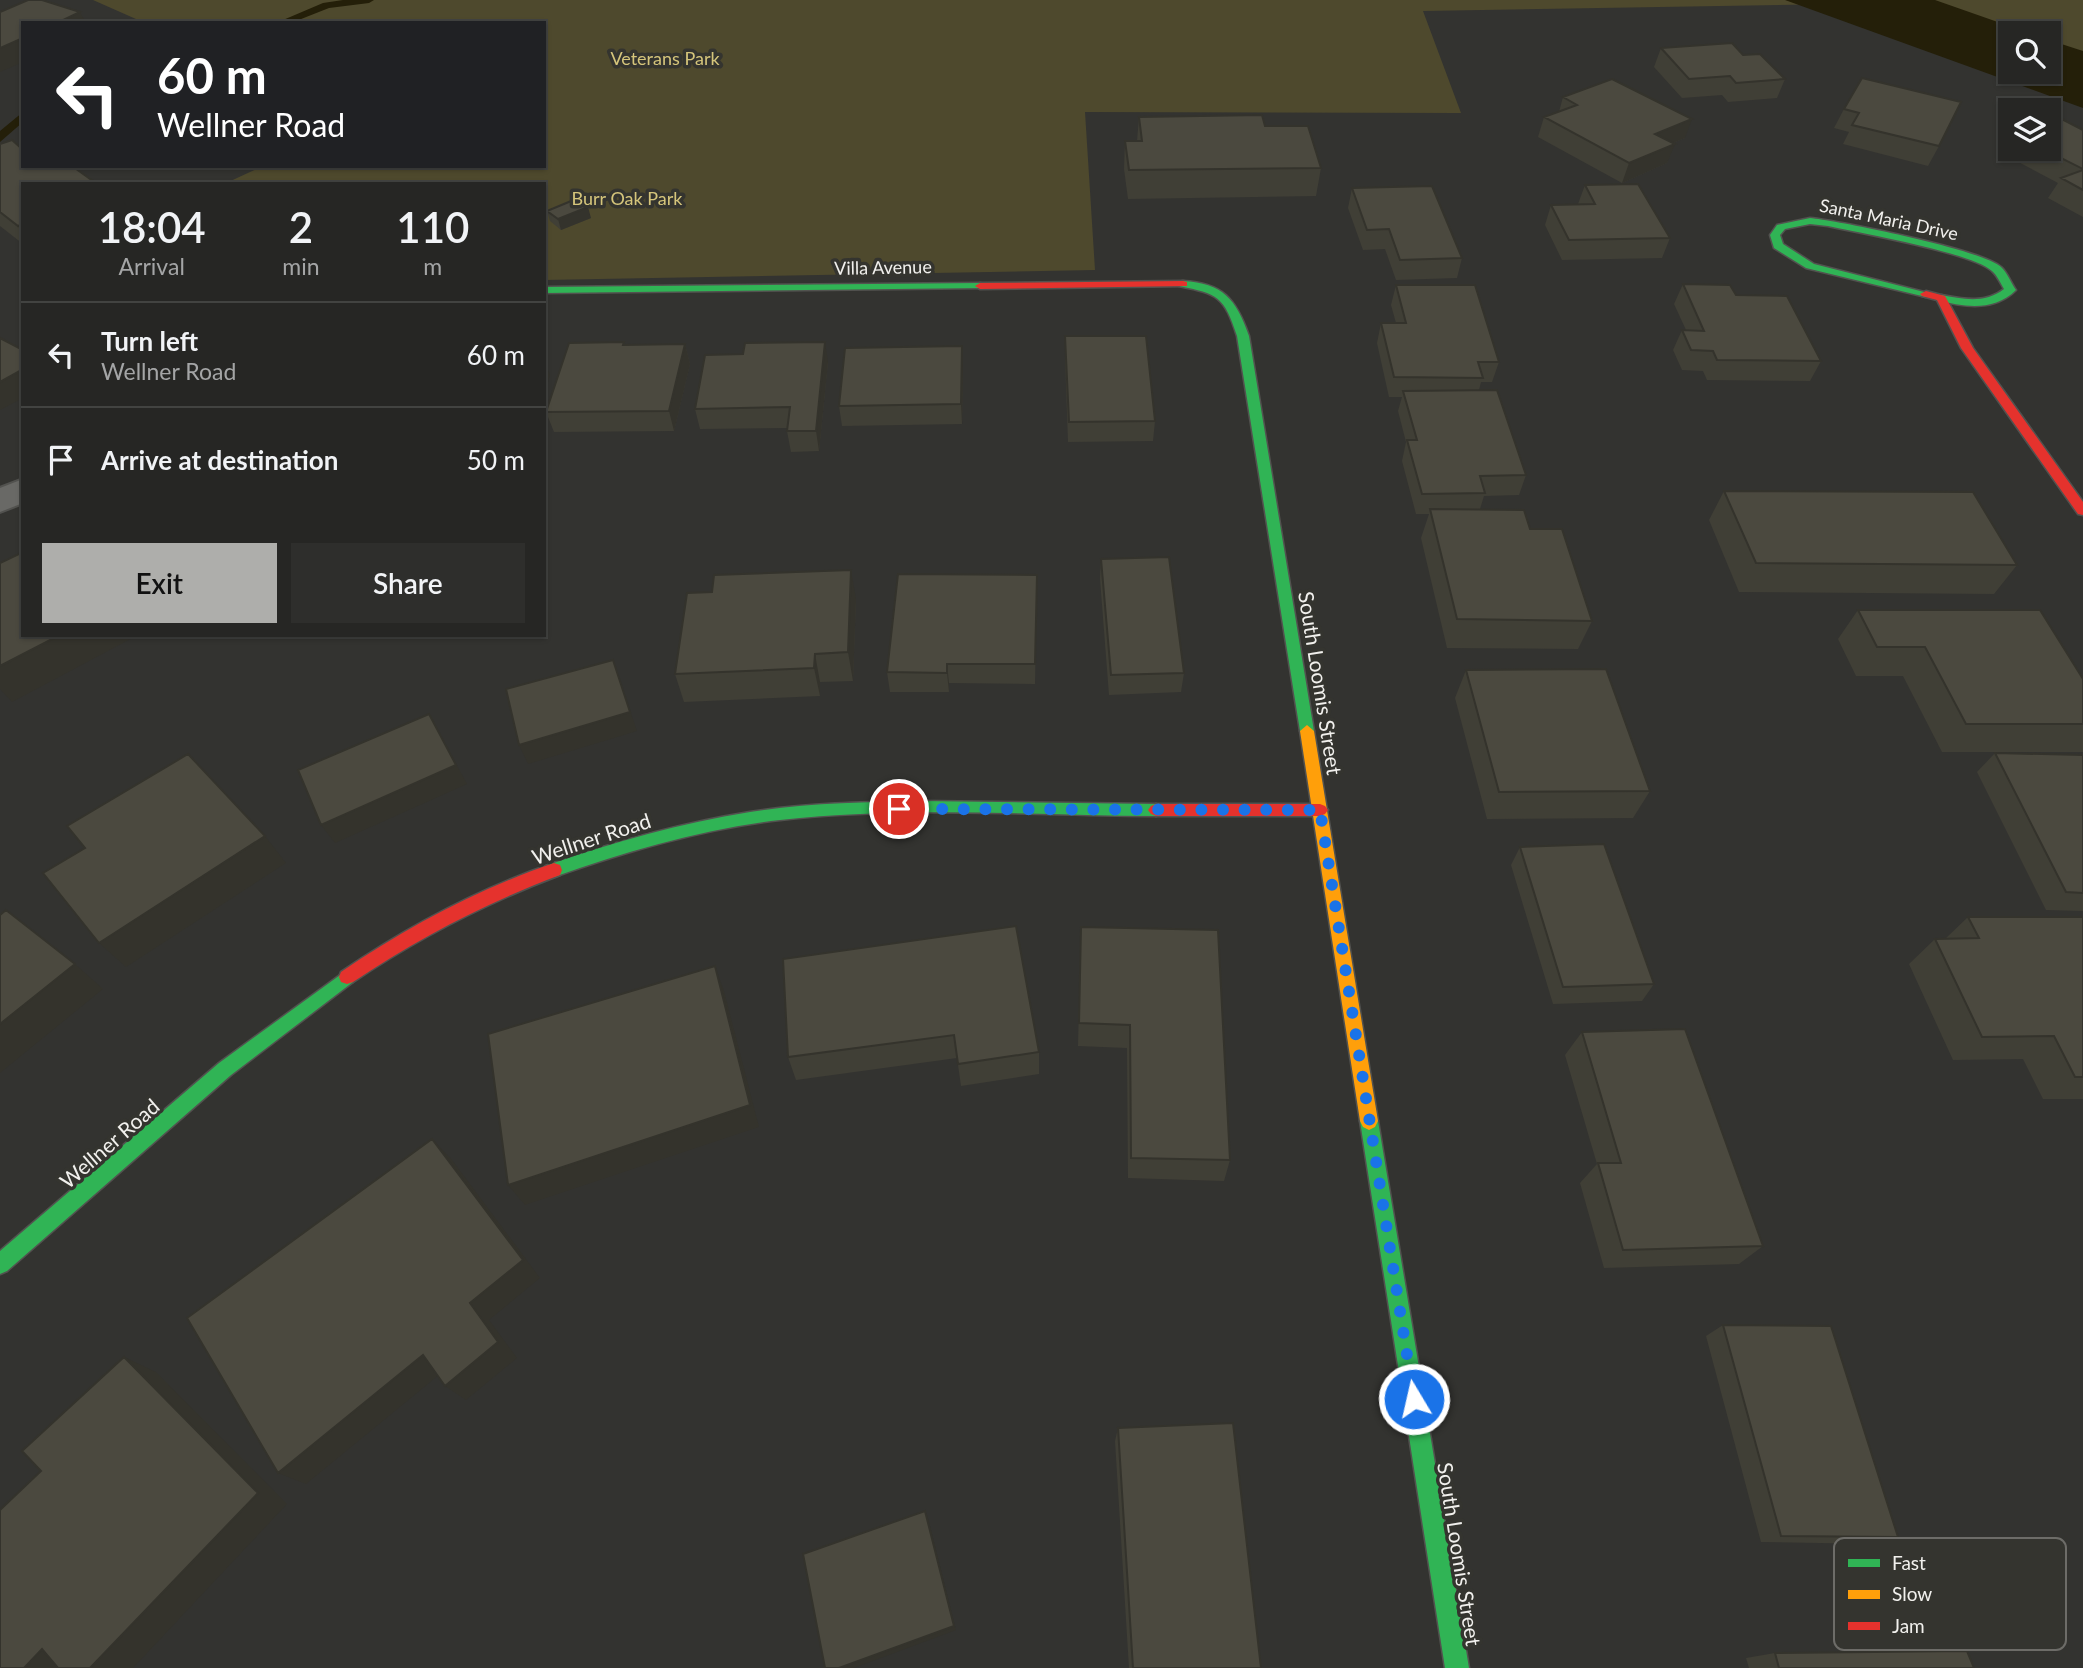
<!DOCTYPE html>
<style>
:root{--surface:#262624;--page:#2e2e2c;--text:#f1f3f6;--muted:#a4a5a6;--line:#424341;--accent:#aeaeab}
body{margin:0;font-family:Lato,sans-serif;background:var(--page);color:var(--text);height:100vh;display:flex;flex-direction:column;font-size:26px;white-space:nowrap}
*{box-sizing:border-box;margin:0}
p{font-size:23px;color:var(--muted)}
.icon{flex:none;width:38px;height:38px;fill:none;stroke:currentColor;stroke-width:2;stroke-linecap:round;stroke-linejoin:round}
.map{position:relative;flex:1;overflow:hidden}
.panel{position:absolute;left:21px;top:182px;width:525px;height:455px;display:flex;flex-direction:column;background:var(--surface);border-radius:0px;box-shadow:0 2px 5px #0004,0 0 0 2px var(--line)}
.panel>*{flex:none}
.top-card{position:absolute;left:21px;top:21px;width:525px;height:147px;border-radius:0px;box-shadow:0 2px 5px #0004,0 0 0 2px var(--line);background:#202124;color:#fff;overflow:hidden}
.tools{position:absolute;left:1998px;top:21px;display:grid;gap:14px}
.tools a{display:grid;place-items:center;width:63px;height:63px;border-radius:0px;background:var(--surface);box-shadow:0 2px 5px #0004,0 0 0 2px var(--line);font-size:35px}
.pin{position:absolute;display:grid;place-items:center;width:60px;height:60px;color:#fff;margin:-30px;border:4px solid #fff;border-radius:50%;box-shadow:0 2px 7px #0007}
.me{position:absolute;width:77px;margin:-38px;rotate:351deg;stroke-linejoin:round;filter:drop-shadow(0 0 5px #0008)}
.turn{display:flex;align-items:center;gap:24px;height:147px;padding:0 21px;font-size:32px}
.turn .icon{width:91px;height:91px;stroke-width:2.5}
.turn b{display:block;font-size:49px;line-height:60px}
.eta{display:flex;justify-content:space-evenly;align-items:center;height:119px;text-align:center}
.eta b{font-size:42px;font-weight:600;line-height:49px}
.action{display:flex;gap:14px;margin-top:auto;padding:14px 21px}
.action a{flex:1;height:80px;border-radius:0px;background:var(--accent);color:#111;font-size:28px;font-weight:600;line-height:80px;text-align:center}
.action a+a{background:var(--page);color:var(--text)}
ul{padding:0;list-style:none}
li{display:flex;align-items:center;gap:21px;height:105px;padding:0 21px;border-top:2px solid var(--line)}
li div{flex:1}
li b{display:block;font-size:26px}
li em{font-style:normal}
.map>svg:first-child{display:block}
</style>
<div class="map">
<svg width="2083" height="1668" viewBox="0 0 2083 1668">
<rect width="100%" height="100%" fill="#333330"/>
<path fill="#4e492d" d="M93,0H2083V77L2049,65V33H2011L1898,3L1423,11L1461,113L1085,112L1095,270L544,280V184H224L263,166H544V23H145Z"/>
<path fill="#241f09" d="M1785,0H1935L2029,33H2011V72H2049V40L2083,51V108Z"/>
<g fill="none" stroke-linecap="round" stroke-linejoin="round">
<path fill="#241f09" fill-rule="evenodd" d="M343,0H374L369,3L329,8L291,23H276L323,3Z
M23,112V122L0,142V131Z"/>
<defs>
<path id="street" d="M23,479V503L0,512V488Z"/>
<path id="fast" d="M1810,218C1840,221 1983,250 2001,267C2007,272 2011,283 2016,290C1994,312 1964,307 1937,300L1935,298L1941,295C1963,299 1985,304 2004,289C2001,284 1997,275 1992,271C1973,253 1860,233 1828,226L1810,224L1785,229L1780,235L1783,244L1814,264L1932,294L1926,297L1806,268L1774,248L1770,235L1777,225Z
M1183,281C1223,283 1236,299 1249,336L1314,731L1307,737L1300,731L1237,336C1224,296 1218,294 1179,286V282Z
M980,283L984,284V288L544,293V287Z
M921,801L1156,804L1161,806L1164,810L1161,814L1156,816C1031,815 904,806 780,820C702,829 628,851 554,877L548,875L546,870L548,865C614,842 681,823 750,812C806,803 864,802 921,801Z
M347,970L353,972L355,977L353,982L231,1075L7,1271L0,1274V1251L219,1063Z
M1369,1112L1375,1115L1378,1121L1469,1668H1445L1360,1121L1363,1115Z"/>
<path id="slow" d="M1307,725L1314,731L1378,1121L1375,1127L1369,1130L1363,1127L1360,1121L1300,731Z"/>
<path id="jam" d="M1183,281L1187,282V286L980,289L975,286L980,283Z
M1926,291L1945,296L1973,348L2083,502V515L2078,514L1961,348L1937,300L1922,296L1920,294Z
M1156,804H1320L1325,806L1328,810L1325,814L1320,816H1156L1151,814L1148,810L1151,806Z
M554,863L560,865L562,870L560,875C486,903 418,938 353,982L347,984L341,982L339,977L341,972C407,927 478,889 554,863Z"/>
</defs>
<use href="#street" stroke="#52524f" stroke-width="4"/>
<use href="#fast" stroke="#52524f" stroke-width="3"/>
<use href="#slow" stroke="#52524f" stroke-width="3"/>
<use href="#jam" stroke="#52524f" stroke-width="3"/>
<use href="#street" fill="#696966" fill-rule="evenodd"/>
<use href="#fast" fill="#30b455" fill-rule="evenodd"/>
<use href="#slow" fill="#ff9f0a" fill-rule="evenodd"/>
<use href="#jam" fill="#e5322d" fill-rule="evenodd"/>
</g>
<path fill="#403f36" d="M1661,48L1743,55L1785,79L1777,98L1728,102L1722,95L1682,98L1654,67Z
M1862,78L1939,146L1928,166L1843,144L1849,132L1834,128L1844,109Z
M1563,97L1685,138L1673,143L1667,163L1622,183L1538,137L1544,117L1559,112Z
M1139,117L1265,126L1321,168L1316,196L1128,199L1124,169L1125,141H1137Z
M2011,130V149H2049L2083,130V217L2048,198L2058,183L1996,150L2008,131Z
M0,144L21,148L23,244L0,226Z
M1585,185L1670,238L1662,258L1562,260L1545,225L1551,205L1578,204Z
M1352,188L1462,258L1457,278L1396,280L1385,249L1363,250L1348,208Z
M547,211L591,218L561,230L550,221Z
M1683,284L1736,295L1821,361L1810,381L1707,380L1703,371L1682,370L1673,350L1682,330H1686L1674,304Z
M1396,285L1499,362L1492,382H1481L1479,390L1526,475L1519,495L1484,496L1480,509L1530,529L1592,621L1578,649L1447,648L1421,538L1429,514H1416L1402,461L1406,442L1398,411L1402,397H1389L1377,343L1381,323H1396L1391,305Z
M1065,336L1155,421L1153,441L1068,442L1065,357Z
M685,344L690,364L674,431L554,432L546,412L624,345Z
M828,362L819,451L791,452L787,431L788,428L700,429L695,409Z
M963,366L962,424L842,426L839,406Z
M1724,491L2017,565L1994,594L1739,592L1709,520Z
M1101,559L1184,673L1181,692L1109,695L1100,579Z
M1037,575L1035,684L949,683V692H890L887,672Z
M856,599L853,681L820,682V696L684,702L675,674Z
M1858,610L2083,679V752H1942L1903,676H1856L1838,639Z
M1466,670L1650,791L1633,818L1487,819L1455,698Z
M1995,753L2083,755V911L2046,910L1977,772Z
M1520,847L1654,984L1642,1001L1553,1004L1511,865Z
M1968,917H2083V1099H2043L2023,1059L1953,1060L1909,964L1935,939H1945Z
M1081,927L1230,1160L1224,1181L1128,1178L1127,1048L1078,1046Z
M783,959L1039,1052V1074L961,1086L957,1058L796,1080L788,1057Z
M1582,1032L1763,1246L1739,1264L1604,1268L1580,1183L1597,1164L1565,1055Z
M1723,1325L1898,1537L1876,1544L1761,1542L1706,1336Z
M1118,1428L1261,1668H1129L1115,1441Z
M1775,1653L1974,1668H1749L1746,1658Z"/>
<path fill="#34332c" d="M80,12L86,23H57Z
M23,38V62L0,72V48Z
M1692,119L1685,138L1648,153L1655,134Z
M1675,144L1667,163L1622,183L1629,163Z
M588,207L591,218L561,230L558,219Z
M23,224V234L18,226Z
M825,342L828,362L819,451L816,431Z
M685,344L690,364L674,431L669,411Z
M962,346L963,366L962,424L961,404Z
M544,359L550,375L544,394Z
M23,369V398L0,410V382Z
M851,570L856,599L853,681L848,652Z
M60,635H138L12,702L0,689V666Z
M815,654L820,682V696L814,668Z
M613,660L637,731L528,764L519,745Z
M947,664L949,683V692L947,673Z
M429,714L467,784L335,843L321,825Z
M265,836L286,863L126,967L99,943Z
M75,964L103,989L0,1073V1024Z
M715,966L724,991L759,1127L525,1205L508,1185Z
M432,1139L452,1160L540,1278L489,1320L517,1358L466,1400L445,1386L470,1303Z
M423,1355L445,1370L306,1484L278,1473Z
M124,1357L156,1372L287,1504L133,1668H90Z
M925,1511L928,1518L956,1630L854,1668H839Z
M42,1649L69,1668H24Z"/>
<path fill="#4b493f" stroke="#34332c" stroke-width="2" d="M28,0H42L80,12L57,23H23V38L0,48V12Z
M1732,43L1743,55L1760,54L1785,79L1736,83L1730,76L1689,79L1661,48Z
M1862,78L1961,102L1939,146L1852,125L1859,113L1844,109Z
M1612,79L1692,119L1655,134L1675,144L1629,163L1544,117L1577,105L1563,97Z
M1262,115L1265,126H1308L1321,168L1129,170L1125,141H1142L1139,117Z
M2054,115L2083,130V169L2043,149H2049V117Z
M12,140L21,148L23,147V166H72L97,184H23V224L18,226L0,212V144Z
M2083,170V190L2061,178Z
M1638,184L1670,238L1569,240L1551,205L1595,204L1585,185Z
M1432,186L1462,258L1400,260L1389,229L1367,230L1352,188Z
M576,199L588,207L558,219L547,211Z
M1683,284L1730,285L1736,295L1787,296L1821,361L1717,360L1713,351L1691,350L1682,330L1704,331Z
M1396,285H1475L1499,362H1478L1483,378L1394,377L1381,323H1406Z
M1065,336H1146L1155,421L1069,422Z
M0,338L23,350V369L0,382Z
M624,342L623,345L685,344L669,411L546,412L569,343Z
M825,342L816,431H787L790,407L695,409L705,355L743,354L745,343Z
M962,346L961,404L839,406L845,348Z
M1497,390L1526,475L1480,476L1485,493L1422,494L1407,440H1417L1403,391Z
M1724,491L1973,492L2017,565L1756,563Z
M1430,509L1524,510L1530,529H1562L1592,621L1457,619Z
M23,552V635H60L0,666V563Z
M1169,557L1184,673L1111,675L1101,559Z
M851,570L848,652L815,654L814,668L675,674L687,593L712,592L714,575Z
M898,574L1037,575L1035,664H947V673L887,672Z
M1858,610H2040L2083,679V724H1966L1925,647H1877Z
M613,660L630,712L519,745L506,689Z
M1606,669L1650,791L1499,792L1466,670Z
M429,714L456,765L321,825L298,770Z
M1995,753L2083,755V893L2066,892Z
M188,754L265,836L99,943L43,873L85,848L67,826Z
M1604,844L1654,984L1563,987L1520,847Z
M6,910L75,964L0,1024V915Z
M1968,917H2083V1077H2075L2054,1036L1982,1037L1935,939L1979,938Z
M1016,926L1039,1052L958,1064L954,1035L788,1057L783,959Z
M1081,927L1218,930L1230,1160L1131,1158L1130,1025L1079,1023Z
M715,966L750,1105L508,1185L488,1034Z
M1685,1029L1763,1246L1623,1250L1598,1163H1621L1582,1032Z
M432,1139L523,1260L470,1303L498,1342L445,1386L423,1355L278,1473L187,1318Z
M1723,1325L1831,1326L1898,1537L1781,1536Z
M124,1357L258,1493L90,1668H58L42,1649L24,1668H0V1510L41,1471L22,1451Z
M1233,1423L1261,1668H1133L1118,1428Z
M925,1511L954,1626L839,1668H825L803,1554Z
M1967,1651L1974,1668H1779L1775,1653Z"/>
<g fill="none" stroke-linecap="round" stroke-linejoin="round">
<path stroke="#1a73e8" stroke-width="12" stroke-dasharray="0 21.6" d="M899,809L1320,810L1414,1399"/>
</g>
<g text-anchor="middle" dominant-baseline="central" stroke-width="7" stroke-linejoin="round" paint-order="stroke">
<g font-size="18" fill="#d5c57b" stroke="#34342f">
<text x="665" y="58">Veterans Park</text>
<text x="627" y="198">Burr Oak Park</text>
</g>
<g font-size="18" fill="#f1f0ed" stroke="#34342f">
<text transform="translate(1889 219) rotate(12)">Santa Maria Drive</text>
<text transform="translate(883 267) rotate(-1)">Villa Avenue</text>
</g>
<g font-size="21" fill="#f1f0ed" stroke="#34342f">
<text transform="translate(1321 683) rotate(81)">South Loomis Street</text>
<text transform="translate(591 838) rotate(-18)">Wellner Road</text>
<text transform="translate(109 1143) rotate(-41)">Wellner Road</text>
<text transform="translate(1460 1554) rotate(81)">South Loomis Street</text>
</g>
</g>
<rect x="1834" y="1538" width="232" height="112" rx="10" fill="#34342f" stroke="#6d6c68" stroke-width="2"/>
<rect x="1848" y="1559" width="32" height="8" fill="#30b455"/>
<rect x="1848" y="1590" width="32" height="9" fill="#ff9f0a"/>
<rect x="1848" y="1622" width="32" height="8" fill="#e5322d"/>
<g font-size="19" fill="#f1f0ed">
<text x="1892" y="1570">Fast</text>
<text x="1892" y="1601">Slow</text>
<text x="1892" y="1633">Jam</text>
</g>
</svg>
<div class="tools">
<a><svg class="icon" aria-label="search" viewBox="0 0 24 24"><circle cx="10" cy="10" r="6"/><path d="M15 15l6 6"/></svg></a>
<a><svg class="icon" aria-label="layers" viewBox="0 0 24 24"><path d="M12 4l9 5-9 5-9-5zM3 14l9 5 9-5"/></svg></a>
</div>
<div class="pin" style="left:899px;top:809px;background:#d93025"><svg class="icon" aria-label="arrive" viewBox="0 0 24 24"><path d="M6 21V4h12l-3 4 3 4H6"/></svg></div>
<svg class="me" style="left:1414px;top:1399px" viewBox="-20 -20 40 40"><circle r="17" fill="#1a73e8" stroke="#fff" stroke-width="3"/><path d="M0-11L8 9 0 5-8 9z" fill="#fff"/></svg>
<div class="top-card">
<div class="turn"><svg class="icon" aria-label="left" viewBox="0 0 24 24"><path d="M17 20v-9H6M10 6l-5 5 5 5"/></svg><div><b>60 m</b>Wellner Road</div></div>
</div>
<section class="panel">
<div class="eta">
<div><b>18:04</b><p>Arrival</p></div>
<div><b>2</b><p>min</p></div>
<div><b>110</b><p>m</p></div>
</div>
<ul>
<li><svg class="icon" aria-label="left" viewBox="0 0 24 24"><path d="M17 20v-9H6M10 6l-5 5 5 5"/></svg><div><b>Turn left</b><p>Wellner Road</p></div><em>60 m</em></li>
<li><svg class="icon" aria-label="arrive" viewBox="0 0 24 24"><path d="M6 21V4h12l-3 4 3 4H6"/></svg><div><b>Arrive at destination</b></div><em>50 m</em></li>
</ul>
<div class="action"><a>Exit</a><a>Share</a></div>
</section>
</div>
